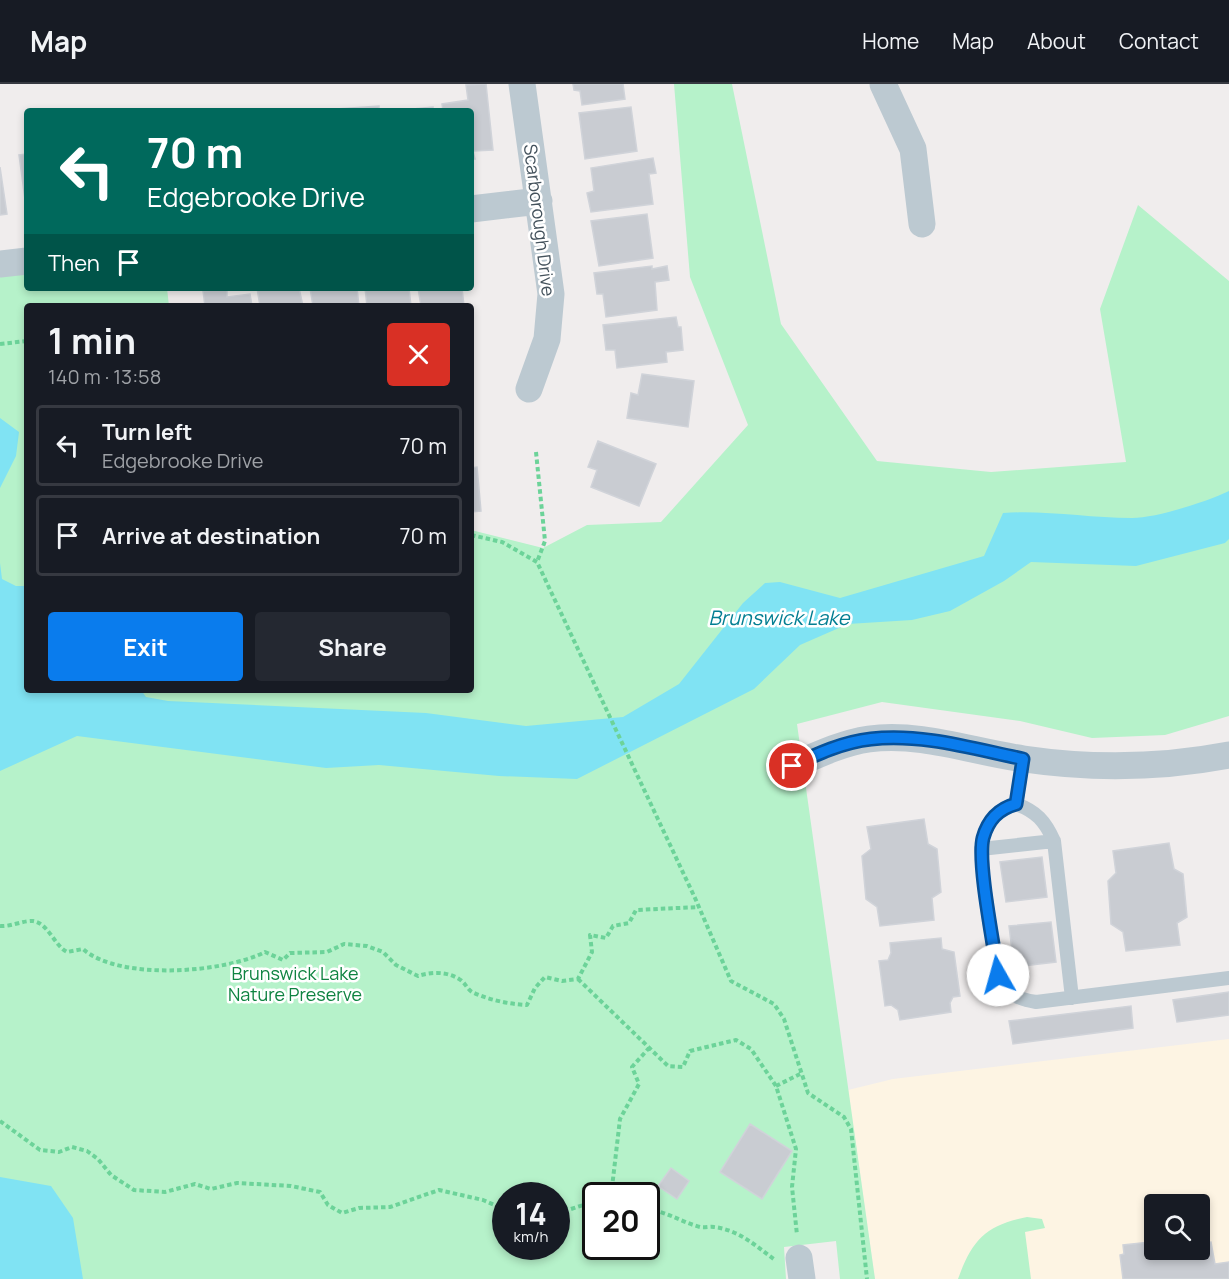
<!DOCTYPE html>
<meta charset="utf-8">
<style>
:root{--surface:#171b24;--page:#242831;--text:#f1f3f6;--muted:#9ea1a6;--line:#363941;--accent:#0a7ced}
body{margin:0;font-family:Manrope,sans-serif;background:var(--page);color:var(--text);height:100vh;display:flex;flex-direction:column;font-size:22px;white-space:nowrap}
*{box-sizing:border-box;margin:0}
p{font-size:20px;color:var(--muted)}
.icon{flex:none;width:33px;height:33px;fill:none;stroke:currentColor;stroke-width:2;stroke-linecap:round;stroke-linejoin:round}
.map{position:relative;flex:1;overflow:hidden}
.panel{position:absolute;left:24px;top:219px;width:450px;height:390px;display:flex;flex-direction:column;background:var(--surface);border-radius:6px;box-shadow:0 3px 9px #0003}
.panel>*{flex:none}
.guide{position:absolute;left:24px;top:24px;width:450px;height:183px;border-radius:6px;box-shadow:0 3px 9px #0003;background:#00695c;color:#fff;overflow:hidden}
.buttons{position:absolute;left:1144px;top:1110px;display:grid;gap:12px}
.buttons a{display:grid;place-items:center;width:66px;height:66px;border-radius:6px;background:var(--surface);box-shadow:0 3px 9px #0003;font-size:30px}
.speed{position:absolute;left:492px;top:1098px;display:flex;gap:12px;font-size:30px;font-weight:700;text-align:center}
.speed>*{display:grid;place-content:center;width:78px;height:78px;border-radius:50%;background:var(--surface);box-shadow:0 3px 9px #0003;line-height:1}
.speed small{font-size:15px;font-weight:400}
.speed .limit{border:3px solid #111;border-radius:9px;background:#fff;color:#111}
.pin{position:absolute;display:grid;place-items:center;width:51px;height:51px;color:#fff;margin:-26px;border:3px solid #fff;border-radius:50%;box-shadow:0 2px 6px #0007}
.me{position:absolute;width:66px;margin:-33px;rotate:353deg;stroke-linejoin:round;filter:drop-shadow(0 0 4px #0008)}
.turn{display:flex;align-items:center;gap:21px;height:126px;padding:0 24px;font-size:27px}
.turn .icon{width:78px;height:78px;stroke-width:2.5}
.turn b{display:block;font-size:42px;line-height:51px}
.then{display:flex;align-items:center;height:57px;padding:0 24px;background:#0003;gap:12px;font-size:22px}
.round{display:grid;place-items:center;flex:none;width:63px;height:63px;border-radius:6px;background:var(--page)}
.head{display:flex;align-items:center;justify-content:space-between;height:102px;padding:0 24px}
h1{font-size:36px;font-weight:700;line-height:45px}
.action{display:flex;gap:12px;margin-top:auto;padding:12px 24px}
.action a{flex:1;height:69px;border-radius:6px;background:var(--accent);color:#fff;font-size:24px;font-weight:700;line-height:69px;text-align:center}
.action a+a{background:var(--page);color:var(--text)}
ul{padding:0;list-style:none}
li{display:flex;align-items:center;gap:18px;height:81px;margin:0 12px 9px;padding:0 12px;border:3px solid var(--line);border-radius:6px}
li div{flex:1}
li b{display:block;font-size:22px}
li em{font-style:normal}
header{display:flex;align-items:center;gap:36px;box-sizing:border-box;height:84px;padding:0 30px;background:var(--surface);border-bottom:2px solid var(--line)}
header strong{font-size:28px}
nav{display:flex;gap:33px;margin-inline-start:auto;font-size:21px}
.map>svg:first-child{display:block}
</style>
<header>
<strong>Map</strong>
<nav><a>Home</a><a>Map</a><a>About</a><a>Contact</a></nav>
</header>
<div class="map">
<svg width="1229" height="1195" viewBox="0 0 1229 1195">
<rect width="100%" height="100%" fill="#f0eded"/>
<path fill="#fdf4e3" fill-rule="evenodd" d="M1229,955V1195H875L848,1006L893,995ZM1155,1120H1200V1166H1155Z"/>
<path fill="#b6f2ca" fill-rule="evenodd" d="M674,0H732L781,240L877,377L991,388L1126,378L1100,225L1138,121L1229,197V632L1165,651L1092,654L1020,637L882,618L797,640L875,1195H840L836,1157L784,1163L786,1195H0V180L27,177V204H167L169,222H27V606H471V446L543,464L587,441L661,438L748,341L690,193ZM506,1112H556V1162H506ZM596,1112H646V1162H596Z
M1027,1133L1042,1135L1045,1144L1025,1148L1031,1195H958C972,1156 986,1141 1027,1133Z"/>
<path fill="#80e3f3" d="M0,334L19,348L16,372L0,404Z
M1229,407V455L1225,459L1136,482L1031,478L1004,497L950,527L912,536L848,540L800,561L754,605L577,695L499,692L379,681L326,684L77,652L0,687V479L2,495L16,502H27V606H141L146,613L168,617L426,629L526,642L623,633L679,600L743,519L765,499L780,498L840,514L984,472L1003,429C1046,426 1088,434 1132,434C1156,434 1206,418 1229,407Z
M0,1093L51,1102L73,1134L83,1195H0Z"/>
<path fill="#c9ccd2" stroke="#d0d3d9" stroke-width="1.5" d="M486,0L493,66L473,67L475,75H471V27H443L442,20L468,16L466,1Z
M573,0H623L625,15L582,21L580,7L574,6Z
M379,22V27H337V25Z
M433,23V27H391Z
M631,23L637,67L585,75L579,29Z
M27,70V130L19,71Z
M653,74L656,89L649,90L653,120L591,128L587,109L594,107L591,84Z
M0,83L7,130L0,131Z
M647,130L653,174L599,182L591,137Z
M652,182V185L667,182L669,196L655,198L657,226L606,233L603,210H597L594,189Z
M257,204H299L303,222H260Z
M310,204H357L359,222H313Z
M365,204H409L411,222H367Z
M418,204H462L464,222H421Z
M227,205V213L250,210L252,222H205L203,207Z
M676,233L678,243H681L683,266L666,268L667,278L617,284L615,266H606L603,241Z
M642,290L694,297L688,343L627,334L631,309L638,311Z
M598,357L656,380L639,422L591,403L597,386L588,383Z
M477,383L481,427L471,428V384Z
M924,735L928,760L937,765L941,808L932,814L934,836L880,842L877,823L866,815L862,772L871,765L867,743Z
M1169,759L1174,785L1183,790L1187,833L1177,839L1180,861L1126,867L1123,848L1111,840L1108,797L1116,789L1113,767Z
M1042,773L1047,813L1006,818L1000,778Z
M1051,838L1056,878L1014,883L1009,842Z
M941,854L942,865L954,868L960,912L953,913L950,919L951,928L900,936L898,926L891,921L885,922L879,877L888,876L891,869L890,859Z
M1229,908V931L1177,938L1173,916Z
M1131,922L1133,944L1013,960L1009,937Z
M750,1040L792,1067L762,1115L720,1088Z
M671,1084L689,1097L677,1115L658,1102Z
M1150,1158L1151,1166H1200V1160L1211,1158L1215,1180L1229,1178V1195H1123L1120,1171L1124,1170L1123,1161Z"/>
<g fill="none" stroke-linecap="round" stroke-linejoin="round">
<path stroke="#6cd399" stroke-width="4" stroke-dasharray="4.5 3" stroke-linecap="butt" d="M0,260L27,257
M536,368L545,457L537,478
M471,451L502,458L537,478L695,814L731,897L774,920L784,935L808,1009L844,1033L851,1045L867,1195
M0,842C10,843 25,836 33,837C48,839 54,861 67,868L83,865C119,897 224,889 265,868L283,876L290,869L327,868L344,860L367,862L383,868L396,881L418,892C431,888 446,887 459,895C465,898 467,905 472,908C489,916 508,920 527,921L535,904L545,893L562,897L578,895L592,868L590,851L606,854L613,842L629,839L636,826L699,823
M578,895L668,982L683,983L690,967L736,956L751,965L776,1002L796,1065L792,1103L797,1151
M776,1002L800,990
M0,1037L40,1066L59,1068L72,1063L87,1067L98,1075L111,1091L134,1106L165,1108L195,1100L211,1105L237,1099L291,1102L320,1108L328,1121L342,1129L359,1124L390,1123L439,1106L483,1116L506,1126
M611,1112L620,1035L639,1000L632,983L649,964
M556,1125H571L596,1117
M646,1125C666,1127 681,1138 700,1143C705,1144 710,1142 714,1143C739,1146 756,1162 775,1176"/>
<path stroke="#bcc9d1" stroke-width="14" d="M1023,675L1016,720C998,725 988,736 983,754C977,778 994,862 998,891C1007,910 1017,915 1036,918L1229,894
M1016,720C1036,727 1045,737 1054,757L1072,914
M981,765L1054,757"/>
<path stroke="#bcc9d1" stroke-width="27" d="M522,0L551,210L547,255L529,305
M883,0L913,65L922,140
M471,125L539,117
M0,180L27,177
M792,682C817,671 842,659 869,655C921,648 973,668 1024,675C1092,685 1161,684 1229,671
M799,1174L802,1195"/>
</g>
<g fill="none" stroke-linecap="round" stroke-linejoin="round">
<defs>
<path id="route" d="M792,682C817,670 843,658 871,655C921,649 974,665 1023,675L1016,720C998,725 988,736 983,754C977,778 994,862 998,891"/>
</defs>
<use href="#route" stroke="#06519a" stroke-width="15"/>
<use href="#route" stroke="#0a7ced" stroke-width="10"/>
</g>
<g text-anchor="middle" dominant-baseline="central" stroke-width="5" stroke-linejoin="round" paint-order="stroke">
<g font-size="18" fill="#44525c" stroke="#fff">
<text transform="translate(540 136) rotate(83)">Scarborough Drive</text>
</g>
<g font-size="18" fill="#0f8341" stroke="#fff">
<text x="295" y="889">Brunswick Lake<tspan x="295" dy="21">Nature Preserve</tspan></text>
</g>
<g font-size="20" font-style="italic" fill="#037e92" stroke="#fff">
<text x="779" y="533">Brunswick Lake</text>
</g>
</g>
</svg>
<div class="buttons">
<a><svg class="icon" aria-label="search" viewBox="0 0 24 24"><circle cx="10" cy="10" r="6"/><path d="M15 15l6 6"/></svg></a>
</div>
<div class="speed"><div>14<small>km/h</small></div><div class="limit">20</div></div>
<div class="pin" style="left:792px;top:682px;background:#d93025"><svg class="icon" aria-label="arrive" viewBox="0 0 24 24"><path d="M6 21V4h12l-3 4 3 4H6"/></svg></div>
<svg class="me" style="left:998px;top:891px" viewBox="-20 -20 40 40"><circle r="19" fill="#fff"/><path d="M0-13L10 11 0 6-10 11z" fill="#0a7ced"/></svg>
<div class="guide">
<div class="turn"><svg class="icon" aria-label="left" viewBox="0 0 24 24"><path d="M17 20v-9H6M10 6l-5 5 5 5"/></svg><div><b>70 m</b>Edgebrooke Drive</div></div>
<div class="then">Then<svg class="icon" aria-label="arrive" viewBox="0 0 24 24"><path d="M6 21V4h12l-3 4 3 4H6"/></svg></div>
</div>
<section class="panel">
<div class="head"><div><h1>1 min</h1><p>140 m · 13:58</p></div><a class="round" style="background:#d93025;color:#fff"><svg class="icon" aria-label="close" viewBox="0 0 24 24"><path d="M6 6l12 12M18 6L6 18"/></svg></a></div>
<ul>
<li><svg class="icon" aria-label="left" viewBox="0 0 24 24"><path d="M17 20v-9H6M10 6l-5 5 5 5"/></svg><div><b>Turn left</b><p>Edgebrooke Drive</p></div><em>70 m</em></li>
<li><svg class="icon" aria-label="arrive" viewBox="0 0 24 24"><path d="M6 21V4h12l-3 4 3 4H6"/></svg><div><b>Arrive at destination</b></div><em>70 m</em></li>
</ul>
<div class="action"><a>Exit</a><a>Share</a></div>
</section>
</div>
